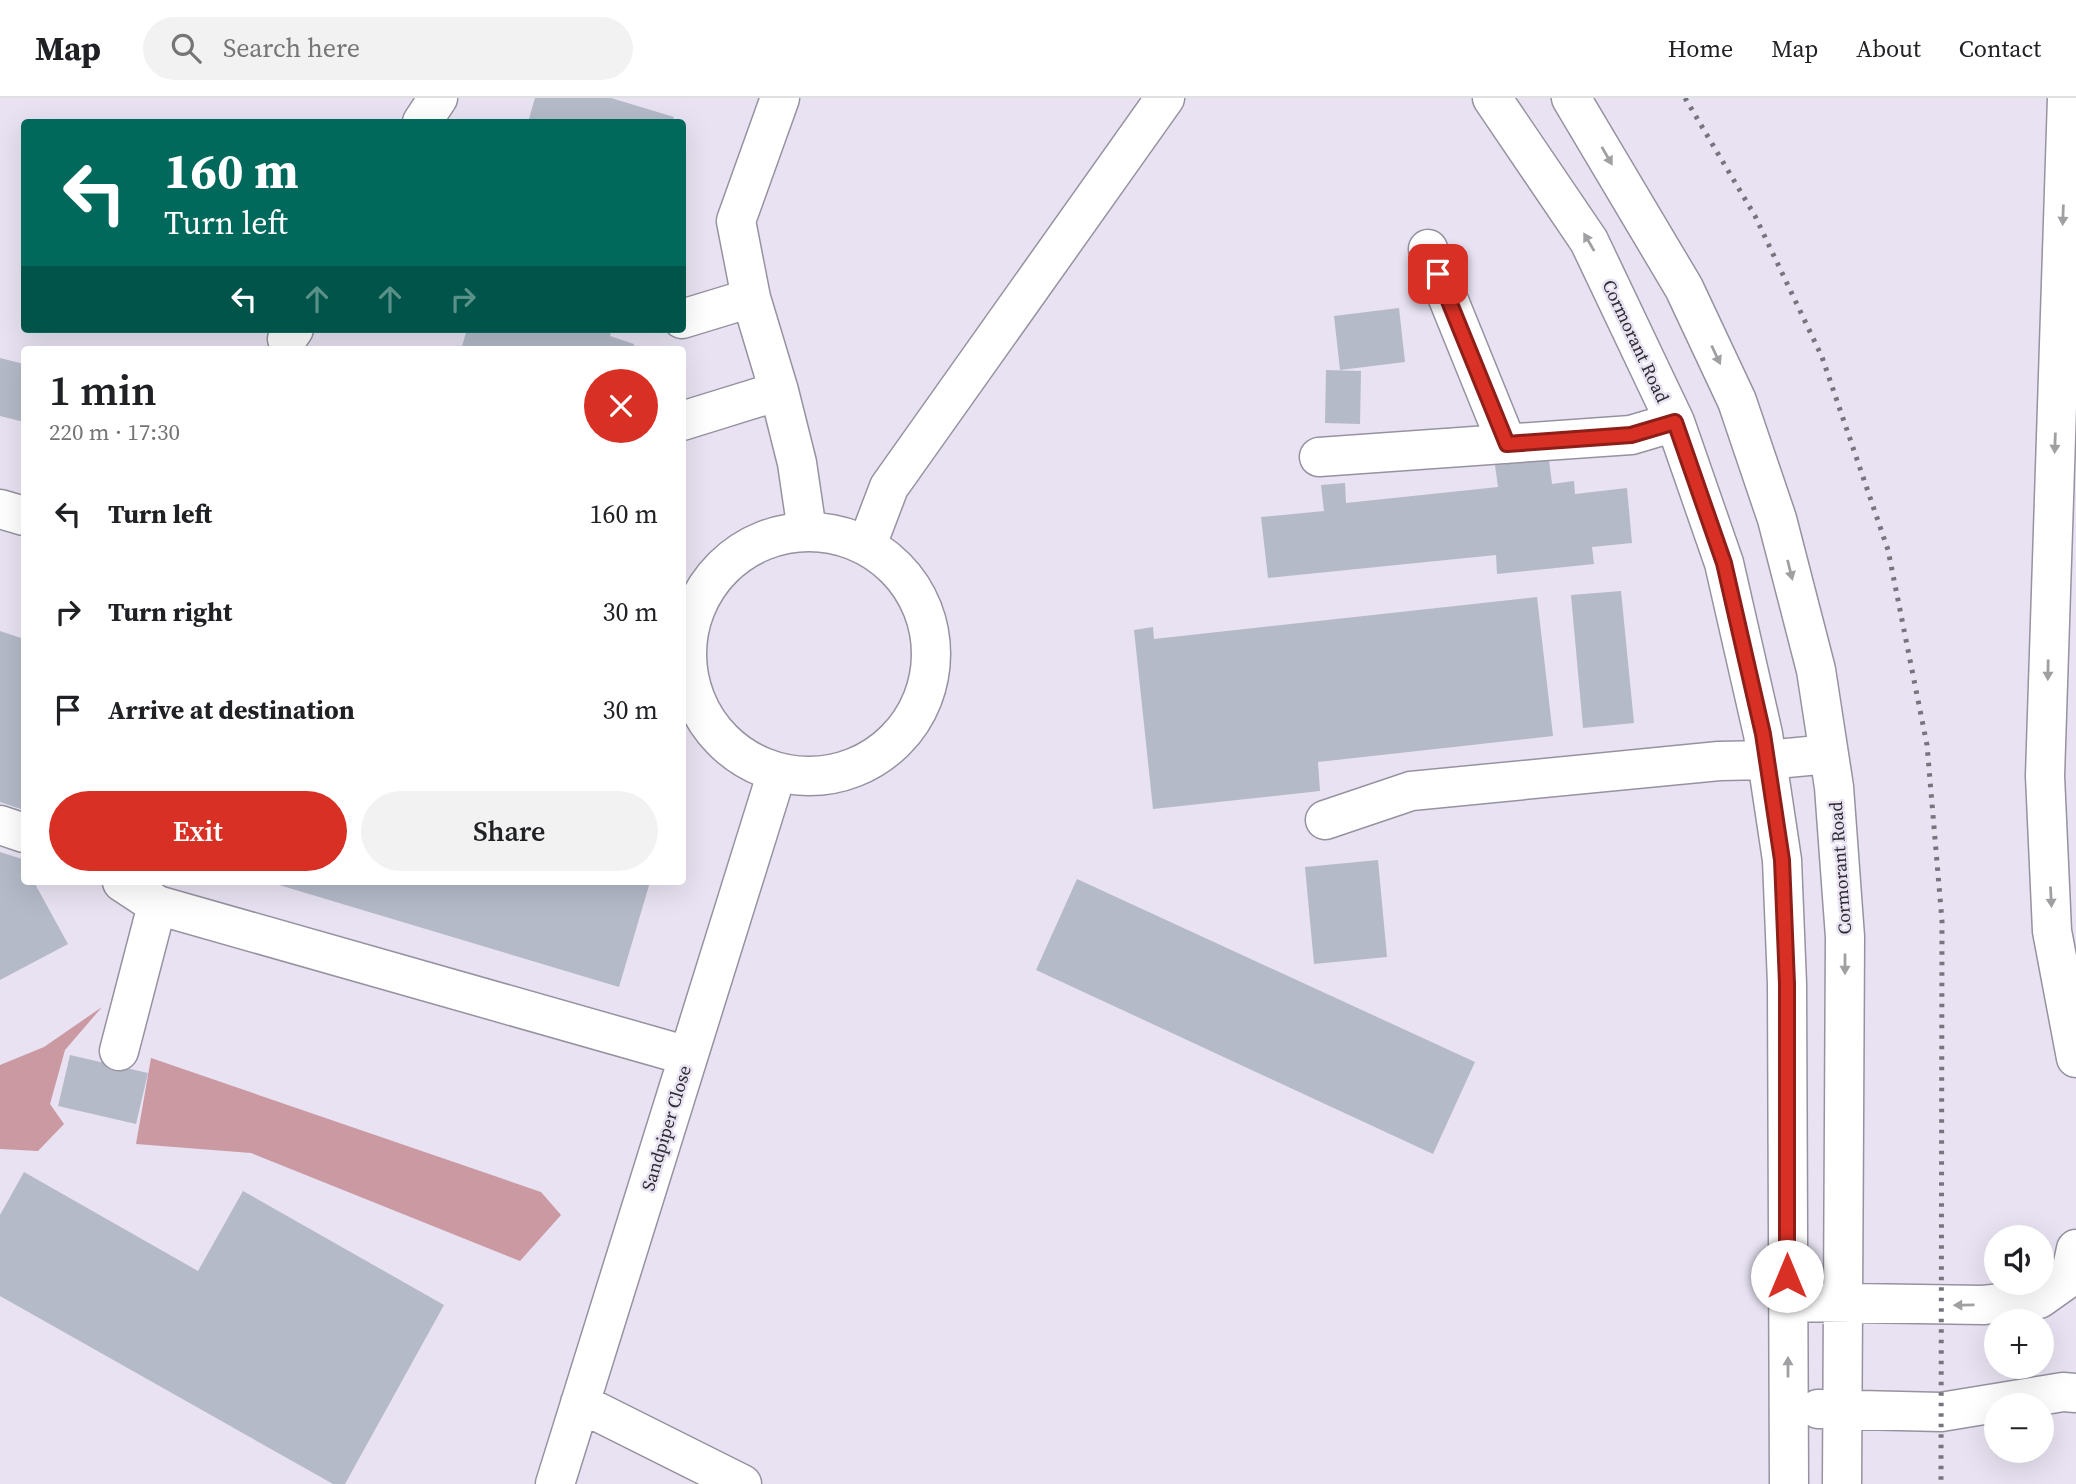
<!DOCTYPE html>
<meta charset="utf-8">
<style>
:root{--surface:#fff;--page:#f2f2f2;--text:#202124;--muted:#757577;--line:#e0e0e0;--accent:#d93025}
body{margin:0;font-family:"Source Serif 4",serif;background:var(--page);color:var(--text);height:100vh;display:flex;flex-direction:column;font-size:26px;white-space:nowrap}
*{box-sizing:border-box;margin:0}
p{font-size:23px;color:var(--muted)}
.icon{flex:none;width:38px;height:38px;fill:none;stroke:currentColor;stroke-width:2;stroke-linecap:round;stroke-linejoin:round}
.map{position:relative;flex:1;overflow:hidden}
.drawer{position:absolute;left:21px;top:248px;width:665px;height:539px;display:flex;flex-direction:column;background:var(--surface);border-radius:7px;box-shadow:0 7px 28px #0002}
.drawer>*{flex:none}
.hud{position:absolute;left:21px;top:21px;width:665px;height:214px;border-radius:7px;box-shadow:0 7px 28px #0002;background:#00695c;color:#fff;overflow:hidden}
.fabs{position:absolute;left:1984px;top:1127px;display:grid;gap:14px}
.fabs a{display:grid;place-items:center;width:70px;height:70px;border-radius:50%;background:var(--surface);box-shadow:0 7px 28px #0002;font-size:35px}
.pin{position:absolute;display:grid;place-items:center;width:60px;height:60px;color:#fff;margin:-30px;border-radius:14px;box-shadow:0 4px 10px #0006}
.me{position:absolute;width:77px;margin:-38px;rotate:0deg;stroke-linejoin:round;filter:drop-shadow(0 0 5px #0008)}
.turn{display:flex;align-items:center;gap:24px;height:147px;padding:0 28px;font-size:32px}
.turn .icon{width:91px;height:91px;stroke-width:2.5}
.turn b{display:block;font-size:49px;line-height:60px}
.lanes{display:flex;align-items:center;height:66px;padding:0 28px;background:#0003;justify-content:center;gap:35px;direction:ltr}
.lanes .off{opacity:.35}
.round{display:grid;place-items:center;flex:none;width:74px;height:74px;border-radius:37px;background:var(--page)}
.head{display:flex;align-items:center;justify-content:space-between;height:119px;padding:0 28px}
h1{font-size:42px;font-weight:600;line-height:52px}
.primary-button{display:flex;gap:14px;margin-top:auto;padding:14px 28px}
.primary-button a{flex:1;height:80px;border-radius:42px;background:var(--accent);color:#fff;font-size:28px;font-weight:600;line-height:80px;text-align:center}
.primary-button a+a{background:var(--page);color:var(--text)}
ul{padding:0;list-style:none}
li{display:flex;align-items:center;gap:21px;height:98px;padding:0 28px}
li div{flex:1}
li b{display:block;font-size:26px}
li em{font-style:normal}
header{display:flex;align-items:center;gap:42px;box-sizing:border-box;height:98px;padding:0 35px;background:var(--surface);border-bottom:2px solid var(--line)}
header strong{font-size:33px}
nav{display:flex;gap:38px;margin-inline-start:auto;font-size:24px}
.search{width:490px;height:63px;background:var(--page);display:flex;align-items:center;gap:18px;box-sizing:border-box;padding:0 24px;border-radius:38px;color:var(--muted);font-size:26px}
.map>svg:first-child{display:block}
</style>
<header>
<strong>Map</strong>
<div class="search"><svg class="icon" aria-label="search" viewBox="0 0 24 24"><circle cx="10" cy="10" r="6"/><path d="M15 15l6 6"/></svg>Search here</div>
<nav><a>Home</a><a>Map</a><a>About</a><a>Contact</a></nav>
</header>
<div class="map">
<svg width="2076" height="1386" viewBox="0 0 2076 1386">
<rect width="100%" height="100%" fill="#e8e2f2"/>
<path fill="#ca99a2" d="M102,909L65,952L50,1006L64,1026L38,1053L0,1051V967L44,949Z
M151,960L541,1094L561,1117L520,1163L251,1055L136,1046Z"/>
<path fill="#b4bac8" d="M535,0H611L674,19L672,24H528Z
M1399,210L1405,264L1340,272L1334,218Z
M467,231H612L610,238L634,246L633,252H461Z
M0,260L24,266V324L0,318Z
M1326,272L1361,273L1360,326L1325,325Z
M1549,362L1552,386L1574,383L1575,396L1627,390L1632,445L1592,449L1594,466L1497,476L1496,457L1268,480L1261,419L1324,413L1321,387L1345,385L1346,405L1498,389L1495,367Z
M1621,493L1634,625L1583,630L1571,497Z
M1537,499L1553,638L1318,664L1320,693L1153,711L1134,532L1153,529L1154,541Z
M0,533L24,541V712L0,704Z
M0,754L22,761L24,766V784H34L68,846L0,882Z
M1378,762L1387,859L1314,866L1305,769Z
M1077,781L1475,964L1433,1056L1036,872Z
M269,784H650L619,889Z
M70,957L148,975L136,1026L58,1008Z
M24,1074L198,1173L243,1093L444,1207L345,1386H333L0,1198V1117Z"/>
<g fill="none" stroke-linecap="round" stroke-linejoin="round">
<defs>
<path id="minor" d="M780,0L736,123L751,200L779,293L797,365L807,433
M1492,0L1589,143L1675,324L1724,465L1763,636L1782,762L1787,886L1789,1386
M1571,0L1684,190L1737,303L1777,421L1816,572L1834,689L1845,839L1842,1386
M2067,0L2045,678L2052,833L2076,960
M422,24L438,0
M1428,151L1507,346
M682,221L751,200
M287,241L294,231
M682,323L779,293
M1319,359L1631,337L1675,324
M0,411L24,418
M687 556a122 122 0 1 1 244 0a122 122 0 1 1-244 0Z
M867,447L889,389L1165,0
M1325,722L1411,693L1719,663L1767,662L1829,656
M0,727L24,735
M122,784L157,807L688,958
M119,953L157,807
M1788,1204L1983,1207L2039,1201L2070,1179L2076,1151
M580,1305L742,1386
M1818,1311L1941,1314L2063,1294L2076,1295
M555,1386L777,674"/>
</defs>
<use href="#minor" stroke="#9792a0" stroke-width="41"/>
<use href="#minor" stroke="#fff" stroke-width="38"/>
<path stroke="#78747e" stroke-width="5" stroke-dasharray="3.5 7" stroke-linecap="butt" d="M1685,0L1755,118L1822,259L1888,452L1927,647L1942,823L1941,1386"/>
</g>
<defs><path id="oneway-solid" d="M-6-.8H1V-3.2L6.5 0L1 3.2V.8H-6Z" transform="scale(1.75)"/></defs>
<g fill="#a0a0a2">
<use href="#oneway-solid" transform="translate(1607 58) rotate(60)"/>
<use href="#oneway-solid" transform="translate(2063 117) rotate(92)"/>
<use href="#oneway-solid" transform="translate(1589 144) rotate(-120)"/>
<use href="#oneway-solid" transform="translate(1716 257) rotate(65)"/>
<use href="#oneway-solid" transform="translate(2055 345) rotate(92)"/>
<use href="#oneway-solid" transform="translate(1790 472) rotate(76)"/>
<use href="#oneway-solid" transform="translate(2048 572) rotate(91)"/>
<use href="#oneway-solid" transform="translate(2051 799) rotate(87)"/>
<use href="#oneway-solid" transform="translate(1845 866) rotate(90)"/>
<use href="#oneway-solid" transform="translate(1964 1207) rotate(179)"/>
<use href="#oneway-solid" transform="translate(1788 1269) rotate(-90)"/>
</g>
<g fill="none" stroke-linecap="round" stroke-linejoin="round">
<defs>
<path id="route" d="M1438,176L1507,346L1631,337L1675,324L1724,465L1763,636L1782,762L1787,886V1178"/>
</defs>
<use href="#route" stroke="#8d1f18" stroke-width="18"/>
<use href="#route" stroke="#d93025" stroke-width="12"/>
</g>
<g text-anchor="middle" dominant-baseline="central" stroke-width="5" stroke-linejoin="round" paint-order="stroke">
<g font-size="18" fill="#2d2b30" stroke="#e8e2f2">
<text transform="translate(1636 243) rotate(65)">Cormorant Road</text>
<text transform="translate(1840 770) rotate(-94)">Cormorant Road</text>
<text transform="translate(666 1030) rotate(-73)">Sandpiper Close</text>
</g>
</g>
</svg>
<div class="fabs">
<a><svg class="icon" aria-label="sound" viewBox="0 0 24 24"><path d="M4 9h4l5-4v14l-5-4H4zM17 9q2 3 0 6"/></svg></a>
<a>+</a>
<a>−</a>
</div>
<div class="pin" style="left:1438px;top:176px;background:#d93025"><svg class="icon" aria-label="arrive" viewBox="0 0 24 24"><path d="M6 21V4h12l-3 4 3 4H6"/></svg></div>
<svg class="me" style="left:1787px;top:1178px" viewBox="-20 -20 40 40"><circle r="19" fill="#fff"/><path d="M0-13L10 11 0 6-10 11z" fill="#d93025"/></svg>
<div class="hud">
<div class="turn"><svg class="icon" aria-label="left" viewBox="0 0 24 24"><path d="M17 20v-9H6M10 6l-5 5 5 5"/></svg><div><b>160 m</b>Turn left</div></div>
<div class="lanes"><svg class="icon" aria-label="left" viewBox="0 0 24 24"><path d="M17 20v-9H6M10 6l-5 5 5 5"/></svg><svg class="icon off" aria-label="ahead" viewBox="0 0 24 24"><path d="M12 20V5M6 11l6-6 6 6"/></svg><svg class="icon off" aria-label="ahead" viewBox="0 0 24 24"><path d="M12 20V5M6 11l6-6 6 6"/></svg><svg class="icon off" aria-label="right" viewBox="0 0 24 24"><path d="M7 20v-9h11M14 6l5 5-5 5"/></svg></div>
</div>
<section class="drawer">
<div class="head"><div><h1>1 min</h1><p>220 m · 17:30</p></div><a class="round" style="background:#d93025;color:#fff"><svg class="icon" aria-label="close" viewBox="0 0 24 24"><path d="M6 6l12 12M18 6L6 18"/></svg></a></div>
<ul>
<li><svg class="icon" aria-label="left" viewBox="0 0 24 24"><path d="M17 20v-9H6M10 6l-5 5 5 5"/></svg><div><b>Turn left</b></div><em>160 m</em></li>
<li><svg class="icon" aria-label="right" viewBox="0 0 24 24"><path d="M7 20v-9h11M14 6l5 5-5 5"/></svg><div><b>Turn right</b></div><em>30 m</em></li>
<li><svg class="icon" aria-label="arrive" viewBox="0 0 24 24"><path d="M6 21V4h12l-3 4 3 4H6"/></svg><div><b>Arrive at destination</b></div><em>30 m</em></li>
</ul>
<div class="primary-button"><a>Exit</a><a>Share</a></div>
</section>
</div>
